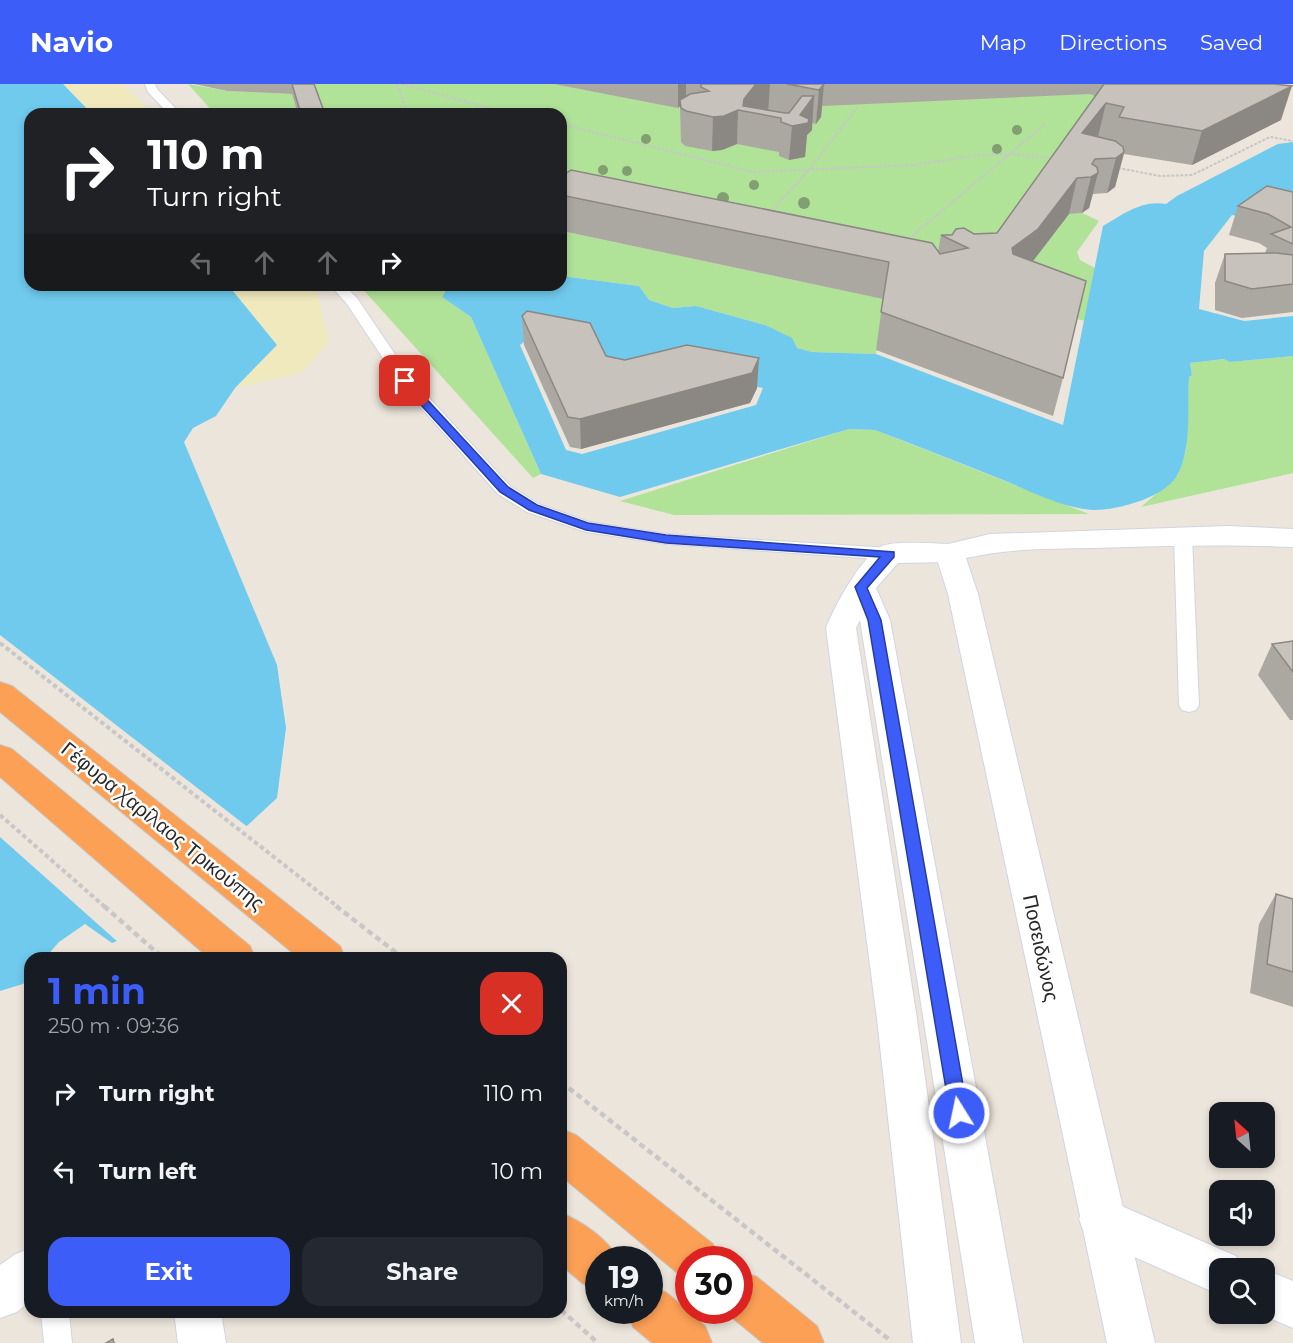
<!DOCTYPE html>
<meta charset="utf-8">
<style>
:root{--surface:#171b24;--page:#242831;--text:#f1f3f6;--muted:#9ea1a6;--accent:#3c5df8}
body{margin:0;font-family:Montserrat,sans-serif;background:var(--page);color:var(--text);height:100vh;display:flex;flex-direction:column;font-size:22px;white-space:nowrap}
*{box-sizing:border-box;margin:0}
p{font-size:20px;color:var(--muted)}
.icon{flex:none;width:33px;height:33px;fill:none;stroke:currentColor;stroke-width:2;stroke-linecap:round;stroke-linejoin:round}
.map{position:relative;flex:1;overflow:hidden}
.side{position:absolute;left:24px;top:868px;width:543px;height:366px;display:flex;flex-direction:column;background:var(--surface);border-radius:18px;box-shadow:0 3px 9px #0003}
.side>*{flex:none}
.hud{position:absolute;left:24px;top:24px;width:543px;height:183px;border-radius:18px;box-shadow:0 3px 9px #0003;background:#202124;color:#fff;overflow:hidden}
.needle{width:39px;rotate:333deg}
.controls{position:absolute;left:1209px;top:1018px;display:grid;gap:12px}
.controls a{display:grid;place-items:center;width:66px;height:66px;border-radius:12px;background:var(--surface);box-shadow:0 3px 9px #0003;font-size:30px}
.speed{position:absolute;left:585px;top:1162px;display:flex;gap:12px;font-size:30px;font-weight:700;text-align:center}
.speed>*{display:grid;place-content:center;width:78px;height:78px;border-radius:50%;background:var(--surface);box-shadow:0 3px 9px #0003;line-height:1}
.speed small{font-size:15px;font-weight:400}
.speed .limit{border:9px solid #d22;background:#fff;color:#111}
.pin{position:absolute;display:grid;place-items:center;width:51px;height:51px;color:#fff;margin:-26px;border-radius:12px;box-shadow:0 3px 9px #0006}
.me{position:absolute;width:66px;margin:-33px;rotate:350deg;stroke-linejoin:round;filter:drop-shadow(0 0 4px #0008)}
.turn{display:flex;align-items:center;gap:21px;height:126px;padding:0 24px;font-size:27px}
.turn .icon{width:78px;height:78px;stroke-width:2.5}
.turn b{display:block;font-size:42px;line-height:51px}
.lanes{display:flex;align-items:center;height:57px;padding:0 24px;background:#0003;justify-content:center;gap:30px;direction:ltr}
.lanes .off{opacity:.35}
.round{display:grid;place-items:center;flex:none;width:63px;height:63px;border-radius:18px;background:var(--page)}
.head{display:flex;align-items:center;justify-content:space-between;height:102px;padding:0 24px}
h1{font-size:36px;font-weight:700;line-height:45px;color:var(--accent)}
.button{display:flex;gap:12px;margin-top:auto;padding:12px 24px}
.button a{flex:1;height:69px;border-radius:18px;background:var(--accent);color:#fff;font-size:24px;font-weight:700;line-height:69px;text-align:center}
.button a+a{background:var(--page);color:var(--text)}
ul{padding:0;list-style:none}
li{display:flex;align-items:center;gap:18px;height:78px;padding:0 24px}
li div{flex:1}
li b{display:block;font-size:22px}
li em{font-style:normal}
header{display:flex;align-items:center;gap:36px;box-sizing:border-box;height:84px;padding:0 30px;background:var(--accent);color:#fff}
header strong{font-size:28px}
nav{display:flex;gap:33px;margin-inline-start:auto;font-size:21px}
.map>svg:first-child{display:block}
</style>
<header>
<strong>Navio</strong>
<nav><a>Map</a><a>Directions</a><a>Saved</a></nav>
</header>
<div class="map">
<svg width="1293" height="1259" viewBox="0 0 1293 1259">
<rect width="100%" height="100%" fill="#ece5db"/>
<path fill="#b0e298" d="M188,0L227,7L292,10L298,30H215Z
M226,0H601L761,23L1105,9L995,190L561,133V30H308L298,2Z
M1082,129L1099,137L1077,168L1080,176L1095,184L1085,237L1077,235L1030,181L1069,130Z
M567,148L884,215L876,270L812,268L797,264L765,241L696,222L673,224L649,216L639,202L561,192V152Z
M359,201H453L448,203L442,213L471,233L541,390L533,394Z
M1293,272V389L1141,423L1178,391L1186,367L1189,293L1192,291L1190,279L1225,275L1230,278Z
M849,345L875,346L1089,430L674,431L620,417Z"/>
<path fill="#f1e9be" d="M63,0H122L154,30H92Z
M228,201H312L316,205L329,258L302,289L235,304L277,261Z"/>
<path fill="#6fcaed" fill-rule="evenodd" d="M0,0H63L92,30H30V201H228L277,261L235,304L216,332L193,344L184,358L277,581L286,644L277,714L235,753L151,843L112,859L85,840L59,858L45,874H30V892L23,900L0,907Z
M1293,58V136L1245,134L1232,131L1204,167L1199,225L1244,237L1293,232V272L1230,278L1224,275L1190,279L1192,291L1189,293C1187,323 1192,360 1179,388C1168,413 1119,426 1094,426C1065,425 1030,407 1003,396C960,379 918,362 875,346L849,345L620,413L541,390L471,233L442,213L448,203L453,201H561V192L639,202L649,216L673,224L696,222L765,241L792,254L797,264L812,268L876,270L1063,341L1103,142C1124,130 1141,116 1166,120L1177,112L1278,60ZM527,256L763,304L756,321L582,370L566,366L520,261Z"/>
<path fill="#ece5db" d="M0,551L249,744L153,845L119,859L0,753Z"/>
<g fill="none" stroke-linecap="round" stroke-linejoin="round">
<defs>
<path id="lane" d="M145,0H155L157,5L181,30H169L148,8Z
M330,201H344L357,214L411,294L510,402L539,420L589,438L666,450L890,464L896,466L899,470L896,474L890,476L666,460L586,448L527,428L498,410L400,300L347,220Z
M1183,447L1189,448L1192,452L1199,621L1196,626L1189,628L1182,626L1179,621L1174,452L1177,448Z
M41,1228H69L72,1259H44Z"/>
<path id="street" d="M950,460L960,462L965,469L960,476L950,478L898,479L876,504L890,536L1023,1259H975L860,536L856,544L917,935L961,1259H913L877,935L826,544C834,523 860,475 880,463C893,456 934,460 950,460Z
M1101,1113L1236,1172L1242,1185H1220V1211L1085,1151L1079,1135L1085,1119Z
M30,1164V1217L17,1228L0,1234V1181L14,1171Z
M1264,1185L1293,1197V1244L1260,1230H1264Z
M174,1228H221L226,1259H178Z"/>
<path id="secondary" d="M1228,442L1293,445V463C1227,460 1161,462 1095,464C1052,465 1008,464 966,474L978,510L1155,1259H1107L948,510L935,469L940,462L990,450Z"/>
<path id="highway" d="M0,598L12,602L340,862L345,874H299L0,628Z
M0,661L12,665L250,862L255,874H209L0,693Z
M561,1045L576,1051L713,1160L720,1176H688V1195L681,1192L561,1092Z
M561,1129C581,1137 609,1155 618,1176H598V1206L582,1199L561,1181Z
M740,1187L757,1193L817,1242L824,1259H763L724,1227H740Z
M650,1202L667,1209L705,1242L712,1259H652L633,1243L627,1227H650Z"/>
</defs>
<use href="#lane" stroke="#d1d4e2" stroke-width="2"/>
<use href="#street" stroke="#d1d4e2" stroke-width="2"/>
<use href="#secondary" stroke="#d1d4e2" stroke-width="2"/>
<use href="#highway" stroke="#c7c7c7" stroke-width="2"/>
<path stroke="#c7c7c7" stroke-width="2" stroke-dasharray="3 1.5" stroke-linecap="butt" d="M397,0L408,30
M402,0L511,30
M561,40L753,88L913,81L973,72L1011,70L1054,74
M1118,84L1160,92L1192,91L1270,53L1293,57
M770,129L808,87L857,24
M905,158L1044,41"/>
<path stroke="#c7c7c7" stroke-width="4" stroke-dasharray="4.5 3" stroke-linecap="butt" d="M0,559L338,823
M0,731L105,823"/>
<path stroke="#c7c7c7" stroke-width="4.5" stroke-dasharray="6 4" stroke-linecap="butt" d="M104,822L163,874
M336,822L403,874
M561,998L891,1257
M561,1226L598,1259"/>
<use href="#lane" fill="#fff" fill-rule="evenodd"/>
<use href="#street" fill="#fff" fill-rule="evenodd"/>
<use href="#secondary" fill="#fff" fill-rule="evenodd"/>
<use href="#highway" fill="#fca056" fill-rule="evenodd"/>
</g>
<g fill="#819f71">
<circle cx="1017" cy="46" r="5"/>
<circle cx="646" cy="55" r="5"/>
<circle cx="997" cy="65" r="5"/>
<circle cx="603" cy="86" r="5"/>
<circle cx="627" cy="87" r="5"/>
<circle cx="754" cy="101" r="5"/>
<circle cx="723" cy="114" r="6"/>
<circle cx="804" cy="119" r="6"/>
</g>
<path fill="#aba7a1" d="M194,0H314L325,30H298L292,10L227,7Z
M554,0H1274L1281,36L1192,81L1124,70L1115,103L1107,109L1093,110L1089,124L1082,129L1069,130L1033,177L1063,294L1053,332L876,266L883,215L567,148L561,152V93L938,168L941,151L997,149L1095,12L1090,10L822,22L821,33L816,40L812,39V46L807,51L805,73L789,76L779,72V68L737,60L722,66L712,67L685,62L681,58L680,22L678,24Z
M1293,108V228L1242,234L1215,226V199L1225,170L1265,169L1267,164L1259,159L1229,151L1238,122Z
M522,232L606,272L757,304L750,319L581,365L570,363L524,261Z
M1293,557V636H1290L1258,591L1272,560Z
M1276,810L1293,815V923L1250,909L1259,840Z"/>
<path fill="#8b8883" d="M678,0H686V17L680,16V22L678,24Z
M756,0H770L768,30L742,26L744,15Z
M824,0L821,33L816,40L819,6Z
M1292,2L1281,36L1192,81L1202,47Z
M814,12L812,46L807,51L805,73L789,76L792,42Z
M1106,19L1098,53L1082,49Z
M738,26L737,60L722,66L712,67L713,33Z
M1124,68L1115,103L1107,109L1116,74Z
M1098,89L1089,124L1082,129L1091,93Z
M1077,94L1069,130L1030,181L1004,201L1012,164Z
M566,112L567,148L561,152V115Z
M759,274L757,304L750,319L581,365L580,335Z"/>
<path fill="#c7c2bb" stroke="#8b8883" stroke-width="1.5" d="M292,0H314L325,30H301Z
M701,0H758H756L744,15L743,22L785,29H789L802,12H814L800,31L809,35L808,39L792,42L781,38V34L738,26L724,32L713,33L686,27L681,24L680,16L690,10L709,7L701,3Z
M787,0H824L819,6Z
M1104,0H1274L1292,2L1202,47L1119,33L1124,23L1106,19L1082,49L1115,57L1123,63L1124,68L1116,74L1095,75L1092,80L1097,83L1098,89L1091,93L1077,94L1038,145L1012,164L1013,170L1086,197L1063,294L881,228L889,178L566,112L561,115V93L571,86L932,159L940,170L968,164L941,151H952L956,145L964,144L974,150L997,149Z
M1267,102L1293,108V160L1271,150L1291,143L1268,130L1238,122Z
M1276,169L1293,171V200L1252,205L1225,197V170Z
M527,227L590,239L606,272L625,276L687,261L759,274L752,289L580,335L568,333L522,232Z
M1293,557V588L1272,560Z
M1276,810L1293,815V888L1267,880Z
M113,1255L114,1259H106Z"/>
<path fill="#3c5df8" stroke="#273ca1" stroke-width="1.5" d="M405,294L408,295L508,403L537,421L588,439L666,451L894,468V473L867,504L881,536L968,1029L965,1034L959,1037L953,1034L950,1029L868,536L855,503L880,473L666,459L586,446L529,426L500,408L401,299L399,297Z"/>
<g text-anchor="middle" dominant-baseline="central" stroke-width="5" stroke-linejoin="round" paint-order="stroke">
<g font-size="20" fill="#292929" stroke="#fff">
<text transform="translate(163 742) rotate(39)">Γέφυρα Χαρίλαος Τρικούπης</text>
<text transform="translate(1041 864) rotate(78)">Ποσειδώνος</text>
</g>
</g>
</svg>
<div class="controls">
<a><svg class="needle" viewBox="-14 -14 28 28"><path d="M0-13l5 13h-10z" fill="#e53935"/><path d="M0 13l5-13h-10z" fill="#9ea1a6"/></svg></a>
<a><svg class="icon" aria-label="sound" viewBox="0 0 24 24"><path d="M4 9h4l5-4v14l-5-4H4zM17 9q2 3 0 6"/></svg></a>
<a><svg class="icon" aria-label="search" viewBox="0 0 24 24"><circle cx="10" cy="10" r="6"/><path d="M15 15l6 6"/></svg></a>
</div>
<div class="speed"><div>19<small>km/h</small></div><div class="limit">30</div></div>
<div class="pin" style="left:405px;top:297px;background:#d93025"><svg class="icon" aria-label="arrive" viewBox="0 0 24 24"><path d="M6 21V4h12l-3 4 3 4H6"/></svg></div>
<svg class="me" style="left:959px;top:1029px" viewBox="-20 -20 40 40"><circle r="17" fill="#3c5df8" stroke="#fff" stroke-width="3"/><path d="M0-11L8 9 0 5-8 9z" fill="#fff"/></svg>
<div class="hud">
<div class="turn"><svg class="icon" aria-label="right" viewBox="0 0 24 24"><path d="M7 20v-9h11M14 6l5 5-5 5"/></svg><div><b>110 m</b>Turn right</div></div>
<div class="lanes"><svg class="icon off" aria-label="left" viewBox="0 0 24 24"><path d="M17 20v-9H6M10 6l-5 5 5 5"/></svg><svg class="icon off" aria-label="ahead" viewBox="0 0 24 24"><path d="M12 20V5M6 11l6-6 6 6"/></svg><svg class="icon off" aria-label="ahead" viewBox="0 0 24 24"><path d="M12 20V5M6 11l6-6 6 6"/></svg><svg class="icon" aria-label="right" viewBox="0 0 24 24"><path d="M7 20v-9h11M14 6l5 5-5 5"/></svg></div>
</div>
<section class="side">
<div class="head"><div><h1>1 min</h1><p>250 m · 09:36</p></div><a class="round" style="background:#d93025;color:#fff"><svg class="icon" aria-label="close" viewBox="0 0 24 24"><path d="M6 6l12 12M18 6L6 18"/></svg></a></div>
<ul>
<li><svg class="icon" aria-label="right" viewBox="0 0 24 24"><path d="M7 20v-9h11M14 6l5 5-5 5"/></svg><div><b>Turn right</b></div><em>110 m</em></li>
<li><svg class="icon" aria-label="left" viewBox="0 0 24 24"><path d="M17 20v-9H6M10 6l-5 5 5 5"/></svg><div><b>Turn left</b></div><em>10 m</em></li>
</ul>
<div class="button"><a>Exit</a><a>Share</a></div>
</section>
</div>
